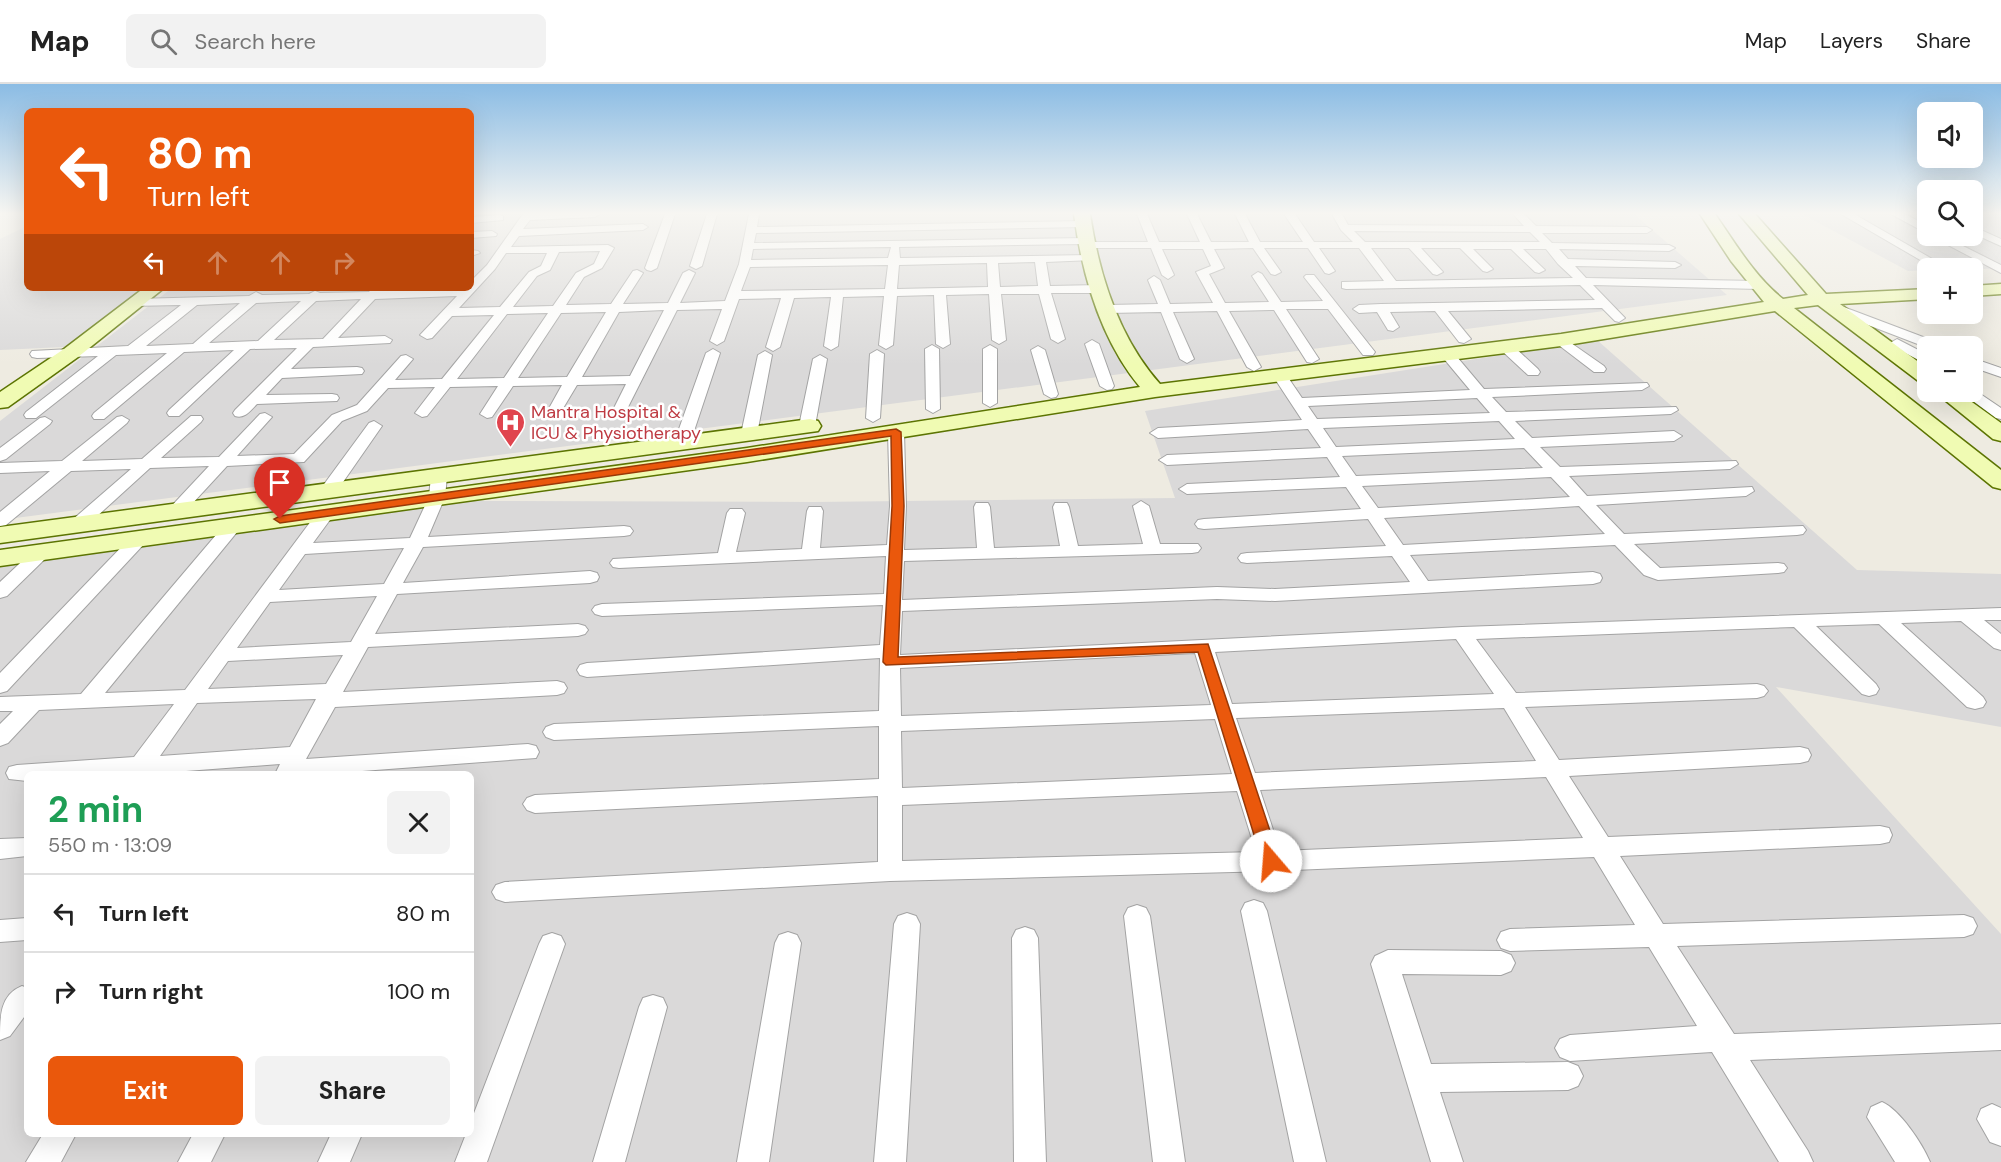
<!DOCTYPE html>
<meta charset="utf-8">
<style>
:root{--surface:#fff;--page:#f2f2f2;--text:#222;--muted:#767676;--line:#e0e0e0;--accent:#ea580c}
body{margin:0;font-family:"DM Sans",sans-serif;background:var(--page);color:var(--text);height:100vh;display:flex;flex-direction:column;font-size:22px;white-space:nowrap}
*{box-sizing:border-box;margin:0}
p{font-size:20px;color:var(--muted)}
.icon{flex:none;width:33px;height:33px;fill:none;stroke:currentColor;stroke-width:2;stroke-linecap:round;stroke-linejoin:round}
.map{position:relative;flex:1;overflow:hidden}
.sheet{position:absolute;left:24px;top:687px;width:450px;height:366px;display:flex;flex-direction:column;background:var(--surface);border-radius:9px;box-shadow:0 6px 24px #0002}
.sheet>*{flex:none}
.top-card{position:absolute;left:24px;top:24px;width:450px;height:183px;border-radius:9px;box-shadow:0 6px 24px #0002;background:#ea580c;color:#fff;overflow:hidden}
.buttons{position:absolute;left:1917px;top:18px;display:grid;gap:12px}
.buttons a{display:grid;place-items:center;width:66px;height:66px;border-radius:9px;background:var(--surface);box-shadow:0 6px 24px #0002;font-size:30px}
.pin{position:absolute;display:grid;place-items:center;width:51px;height:51px;color:#fff;margin:-62px -26px;border-radius:50% 50% 50% 0;rotate:-45deg;box-shadow:0 0 6px #0007}
.pin .icon{rotate:45deg}
.me{position:absolute;width:66px;margin:-33px;rotate:342deg;stroke-linejoin:round;filter:drop-shadow(0 0 4px #0008)}
.turn{display:flex;align-items:center;gap:21px;height:126px;padding:0 24px;font-size:27px}
.turn .icon{width:78px;height:78px;stroke-width:2.5}
.turn b{display:block;font-size:42px;line-height:51px}
.lanes{display:flex;align-items:center;height:57px;padding:0 24px;background:#0003;justify-content:center;gap:30px;direction:ltr}
.lanes .off{opacity:.35}
.round{display:grid;place-items:center;flex:none;width:63px;height:63px;border-radius:9px;background:var(--page)}
.headline{display:flex;align-items:center;justify-content:space-between;height:102px;padding:0 24px}
h1{font-size:36px;font-weight:700;line-height:45px;color:#1e9e55}
.cta{display:flex;gap:12px;margin-top:auto;padding:12px 24px}
.cta a{flex:1;height:69px;border-radius:9px;background:var(--accent);color:#fff;font-size:24px;font-weight:700;line-height:69px;text-align:center}
.cta a+a{background:var(--page);color:var(--text)}
ul{padding:0;list-style:none}
li{display:flex;align-items:center;gap:18px;height:78px;padding:0 24px;border-top:2px solid var(--line)}
li div{flex:1}
li b{display:block;font-size:22px}
li em{font-style:normal}
header{display:flex;align-items:center;gap:36px;box-sizing:border-box;height:84px;padding:0 30px;background:var(--surface);border-bottom:2px solid var(--line)}
header strong{font-size:28px}
nav{display:flex;gap:33px;margin-inline-start:auto;font-size:21px}
.search{width:420px;height:54px;background:var(--page);display:flex;align-items:center;gap:15px;box-sizing:border-box;padding:0 21px;border-radius:9px;color:var(--muted);font-size:22px}
.map>svg:first-child{display:block}
</style>
<header>
<strong>Map</strong>
<div class="search"><svg class="icon" aria-label="search" viewBox="0 0 24 24"><circle cx="10" cy="10" r="6"/><path d="M15 15l6 6"/></svg>Search here</div>
<nav><a>Map</a><a>Layers</a><a>Share</a></nav>
</header>
<div class="map">
<svg width="2001" height="1078" viewBox="0 0 2001 1078">
<rect width="100%" height="100%" fill="#eeebe1"/>
<path fill="#dad9d9" fill-rule="evenodd" d="M471,130H1634L1727,211L0,436V337L172,204H471Z
M1802,130H1927L1928,152H1972L1973,130H2001V185L1928,184L1927,186L1908,187Z
M27,142V204H147L64,263L0,266V155Z
M1597,256L1857,486L2001,490V643L1776,603L2001,850V1078H0V483L469,417L814,418L1175,414L1145,327ZM27,690H471V1050H27Z"/>
<g fill="none" stroke-linecap="round" stroke-linejoin="round">
<defs>
<path id="street" d="M523,130H600L595,133L530,136L523,145L643,140L648,143L643,146L519,152L511,163L608,161L614,164L602,184L584,193L566,221L611,220L633,187L637,186L643,189L623,220L668,219L683,189L689,186L695,189L680,219L725,217L739,180L749,130H759L757,143L1083,137L1088,140L1083,143L756,149L754,159L1087,154L1092,158H1148L1137,130H1147L1159,158H1200L1187,130H1197L1211,158H1249L1235,130H1245L1260,158H1303L1284,130H1295L1314,158H1353L1341,146L1332,130H1342L1348,141L1524,142L1513,130H1524L1536,142L1647,143L1652,146L1647,149H1542L1552,159L1669,161L1675,164L1669,167L1559,165L1568,175L1675,178L1681,181L1675,184L1575,182L1586,194L1759,197L1765,201L1759,205L1593,201L1625,234L1619,238L1615,237L1602,224L1448,227L1471,255L1464,259L1459,258L1435,227L1390,228L1399,243L1393,247L1388,246L1377,228L1359,229L1353,225L1359,221L1381,220L1595,216L1580,201L1346,205L1342,204V198L1384,197L1359,164H1319L1335,187L1329,190L1325,189L1308,164H1264L1281,188L1275,191L1271,190L1253,164L1214,165L1224,184L1209,190L1225,219L1269,218L1252,192L1258,188L1262,190L1281,218L1323,217L1304,193L1306,191H1314L1375,268L1373,271H1363L1328,225H1286L1319,275L1312,279L1307,278L1274,226L1229,227L1261,283L1254,287L1247,283L1217,227L1173,228L1194,275L1187,279L1180,275L1161,228L1108,229L1102,225L1108,221L1158,220L1148,196L1154,192L1160,196L1170,220L1213,219L1196,188L1211,182L1203,165H1162L1174,191L1168,195L1162,191L1151,164H1087L1082,160L899,163L900,174L1089,171L1095,174L1093,176L1046,178L1050,202L1100,201L1106,205L1100,209H1051L1065,255L1058,259L1051,255L1039,210H1001L1006,256L999,260L992,256L989,210L946,211L950,260L943,264L936,260L934,211L897,212L893,261L886,265L879,261L884,212L843,213L838,262L831,266L824,262L831,213L794,214L780,263L773,267L766,263L781,214L739,215L724,257L717,261L710,257L722,225L677,226L625,329L620,330L613,326L626,300L577,301L559,331L554,332L547,328L562,301L513,302L492,333L487,334L480,330L498,302L450,303L427,332L422,333L415,329L435,303L388,304L367,327L342,337L304,378L227,382L180,433H168L165,429L209,382L150,384L83,445H71L68,441L71,437L131,385L71,387L6,441L0,442V428L50,387L0,389V379L62,377L117,333L122,332L129,336L127,339L82,377L142,375L191,332H201L203,335L201,338L161,374L219,373L260,330L265,329L272,333L237,372L294,370L332,331L357,321L401,272L406,271L413,275L395,296L442,295L494,231L452,232L432,254L427,255L420,251L457,212L375,215L338,254L385,252L392,256L390,259L313,263L291,285L357,283L362,284L364,287L362,290L282,294L266,311L332,310L337,311L339,314L337,317L257,320C250,327 245,335 235,332L233,329L235,326L297,264L250,265L179,332H169L167,329L169,326L234,266L184,268L104,335H94L92,332L94,329L167,269L116,271L36,334H26L24,331L26,328L98,272L37,274L32,273L30,270L32,267L128,262L181,221L131,222L129,219L135,215L249,212L256,208L262,211L309,210L315,207L320,209L369,208L372,204H382V207L471,204V197L487,181ZM1354,147L1530,148L1540,158H1365ZM891,163L888,174L751,176L753,165ZM1371,164H1409L1433,190L1437,191L1443,188L1421,164H1460L1483,187L1487,188L1493,185L1473,165H1511L1535,188L1539,189L1545,186L1523,165H1546L1558,180L1573,194L1396,197ZM600,167L594,180L576,189L553,222L513,223L537,192L550,186L559,168ZM506,169H547L541,182L529,188L500,223L459,224L495,185ZM1035,178L1038,202L1000,203L998,179ZM987,179L988,203L897,205L899,181ZM888,181L885,205L741,207L750,183ZM361,215L323,255L274,256L316,217ZM301,217L258,257L209,259L256,219ZM240,219L193,260L146,262L197,221ZM664,226L630,292L582,293L619,228ZM606,228L567,293L518,294L561,229ZM548,229L504,294L457,295L507,230Z
M665,130H675L657,184L651,187L647,186L645,184Z
M707,130H717L702,182L696,185L690,182Z
M1841,130H1854L1948,184H1934Z
M1891,130H1905L1928,142V150Z
M499,131L503,132V136L471,139V133Z
M1972,142L2001,155V162L1972,149Z
M492,147L497,150L496,152L471,154V148Z
M1931,152H1943L2001,181V189Z
M471,166L478,167L480,169L471,172Z
M1833,219L1939,259L1941,262L1928,264L1829,226L1827,223Z
M1561,252L1604,282L1606,285L1604,288H1594L1556,259L1554,256Z
M1897,255L1928,271V281L1892,262L1890,259Z
M1092,256L1099,260L1114,302L1112,305L1107,306L1100,302L1085,260Z
M1506,259L1511,260L1538,285L1540,288L1538,291H1528L1501,266L1499,263Z
M932,261L939,265L940,325L933,329L926,325L925,265Z
M990,261L997,265V319L990,323L983,319V265Z
M1038,262L1045,266L1058,310L1056,313L1051,314L1044,310L1031,266Z
M713,265L720,269L690,359L687,362H677L674,359L706,269Z
M877,266L884,270L880,334L873,338L866,334L870,270Z
M1447,266L1452,267L1484,305L1647,299L1649,302L1642,306L1492,313L1506,328L1676,323L1678,326L1671,330L1515,337L1532,354L1674,347L1682,352L1674,357L1540,363L1560,383L1736,377L1738,380L1730,385L1569,392L1587,412L1752,403L1754,407L1746,412L1596,421L1624,450L1803,442L1806,446L1803,450L1797,451L1634,460L1660,484L1778,479L1784,480L1787,484L1784,488L1778,489L1658,496L1644,491L1615,461L1410,471L1428,497L1593,488L1600,490L1602,494L1600,498L1593,500L1275,517L1217,515L902,527L900,571L1462,543L2001,524V536H1984L2001,550V566L1994,564L1961,537L1901,539L1983,613L1986,618L1983,623L1975,625L1967,623L1879,540L1816,542L1876,600L1879,605L1876,610L1869,612L1862,610L1794,543L1476,555L1516,609L1757,600L1764,602L1768,607L1764,612L1757,614L1525,623L1559,676L1800,663L1808,665L1811,671L1808,677L1800,679L1569,692L1608,753L1880,742L1889,744L1892,751L1889,758L1880,760L1620,772L1663,840L1964,831L1973,834L1977,842L1973,850L1964,853L1677,862L1734,950L2001,940V966L1750,976L1808,1067L1813,1078H1779L1712,968L1570,977L1560,973L1555,964L1560,955L1570,951L1697,942L1649,863L1510,867L1501,864L1497,856L1501,848L1510,845L1635,841L1594,773L1271,787L890,797L505,818L496,815L492,808L496,801L505,798L878,778V712L535,729L527,726L523,720L527,714L535,711L879,695V642L554,656L546,653L543,648L546,643L554,640L879,627L880,574L587,593L580,591L577,586L580,581L587,579L880,561L883,521L602,532L595,530L592,526L595,522L602,520L884,510L886,472L619,484L613,483L610,479L613,475L718,469L727,429L730,425H742L745,429L736,468L802,465L807,427L809,423H821L823,427L820,464L887,461L890,422L888,348L896,343L904,348L906,422L904,466L977,464L974,423L976,419H988L990,423L994,464L1060,462L1053,423L1055,419H1067L1069,423L1078,462L1143,460L1133,422L1141,417L1149,422L1160,460H1198L1201,464L1198,468L1192,469L904,477L902,516L1217,503L1275,505L1410,498L1392,472L1247,479L1241,478L1238,474L1241,470L1247,469L1386,462L1368,435L1204,445L1198,444L1195,440L1198,436L1204,435L1361,425L1346,403L1187,410L1179,405L1187,400L1340,393L1327,373L1167,381L1159,376L1167,371L1321,364L1308,345L1158,354L1150,349L1158,344L1302,336L1273,292L1280,288L1285,289L1302,314L1470,306L1440,270ZM1477,314L1490,329L1317,335L1308,322ZM1499,337L1515,355L1336,363L1323,344ZM1524,364L1543,384L1356,392L1342,372ZM1551,393L1570,413L1378,424L1362,402ZM1579,422L1605,450L1403,461L1384,434ZM1456,555L1494,610L1232,620L1215,568ZM1195,569L1211,621L901,632L900,584ZM1504,624L1536,677L1255,689L1236,634ZM1215,635L1232,690L902,704L901,647ZM1546,693L1583,754L1280,767L1260,706ZM1237,707L1256,768L902,777V721Z
M765,267L772,271L757,350L749,355L741,350L758,271Z
M820,271L827,275L815,342L807,347L799,342L813,275Z
M1972,274L2001,284V293L1972,283Z
M1973,305L2001,324V335L1996,334L1961,308H1972Z
M45,333L52,337L50,340L6,375L0,377V364L40,334Z
M374,337L382,342L334,411H322L320,407L322,403L369,339Z
M439,387L447,392L445,413L428,453L624,442L630,443L633,447L630,451L624,452L423,463L403,499L590,487L597,489L599,493L597,497L590,499L397,510L375,550L578,540L585,542L588,546L585,550L578,552L368,563L343,608L557,597L564,599L567,604L564,609L557,611L335,623L306,675L528,660L536,662L539,668L536,674L322,690H275L280,680L146,690H27V697L9,695L6,689L9,683L17,681L134,673L174,620L39,626L8,659L0,662V640L13,627H0V613L81,610L227,438H239L242,442L105,609L185,606L320,425H332L335,429L313,459L410,454L429,413L431,392ZM404,464L384,500L279,506L305,470ZM377,512L351,558L237,564L270,518ZM343,571L326,600L208,605L228,577ZM316,615L290,663L160,672L197,619Z
M139,450L145,451L148,455L145,459L7,607L0,609V589L133,451Z
M42,463L48,464L51,468L48,472L7,512L0,514V498L36,464Z
M27,754V772L0,775V755Z
M1254,816L1263,819L1267,827L1326,1078H1294L1241,827L1245,819Z
M1137,821L1146,824L1150,832L1185,1078H1153L1124,832L1128,824Z
M907,829L916,832L920,840L906,1078H874L894,840L898,832Z
M27,834V856L0,858V836Z
M1025,843L1034,846L1038,854L1046,1078H1014L1012,854L1016,846Z
M788,848L797,851L801,859L769,1078H737L775,859L779,851Z
M552,849L561,852L565,860L487,1078H455L466,1050H471V1037L539,860L543,852Z
M1388,866L1501,867L1511,871L1515,879L1511,887L1501,891L1402,890L1431,980L1568,978L1578,982L1583,992L1578,1002L1568,1006L1440,1008L1463,1078H1431L1371,880L1375,872Z
M22,902L27,904V929L10,952L0,956C0,932 0,911 22,902Z
M653,911L663,914L667,923L625,1078H593L639,923L643,914Z
M1882,1018C1900,1026 1922,1059 1930,1078H1895L1867,1033L1871,1023Z
M1992,1020L2001,1024V1062L1990,1058L1977,1035L1981,1025Z
M43,1050H76L61,1078H26Z
M193,1050H225L211,1078H178Z
M331,1050H362L350,1078H318Z"/>
<path id="secondary" d="M1074,130H1090C1099,191 1119,254 1160,300L1561,250L1764,218L1731,177L1700,130H1715C1735,159 1755,193 1783,215L1808,211L1739,130H1755L1826,210L1928,205V215L1840,220L1928,285V301L1921,299L1818,221L1794,224L2001,386V405L1993,403L1775,227L1561,262L1155,313L747,378L0,482V466L747,364L1140,303C1101,256 1082,191 1074,130Z
M2001,200V210L1972,212V202Z
M144,204H164L78,273L8,323L0,324V308L64,265Z
M1935,308H1958L2001,339V357L1993,355Z
M810,335L818,337L821,342L818,347L0,459V443Z"/>
</defs>
<use href="#street" stroke="#a3a3a3" stroke-width="2"/>
<use href="#secondary" stroke="#5c7402" stroke-width="3"/>
<use href="#street" fill="#fff" fill-rule="evenodd"/>
<use href="#secondary" fill="#f0fbb3" fill-rule="evenodd"/>
</g>
<linearGradient id="sky" x2="0" y2="1"><stop stop-color="#8bbce4"/><stop offset="0.46" stop-color="#f7f6f2"/><stop offset="1" stop-color="#f7f6f2" stop-opacity="0"/></linearGradient>
<rect width="2001" height="281" fill="url(#sky)"/>
<path fill="#ea580c" stroke="#983908" stroke-width="1.5" d="M896,345L901,348L904,422L898,573L1208,560L1280,777L1277,782L1271,784L1265,782L1262,777L1198,568L886,581L883,578L892,422L891,352L280,439L274,435L280,432Z"/>
<defs>
<symbol id="hospital-pin" viewBox="-11 -11 22 30"><path d="M0 17L-7.5 6A9.5 9.5 0 1 1 7.5 6Z" fill="#e0444e" stroke="#fff"/><path d="M-5-5h3v3.5h4V-5h3V5h-3V1.5h-4V5h-3Z" fill="#fff"/></symbol>
</defs>
<g fill-rule="evenodd">
<use href="#hospital-pin" x="494" y="322" width="33" height="45"/>
</g>
<g text-anchor="middle" dominant-baseline="central" stroke-width="5" stroke-linejoin="round" paint-order="stroke">
<g font-size="18" fill="#be3a42" stroke="#fff" text-anchor="start">
<text x="531" y="328">Mantra Hospital &amp;<tspan x="531" dy="21">ICU &amp; Physiotherapy</tspan></text>
</g>
</g>
</svg>
<div class="buttons">
<a><svg class="icon" aria-label="sound" viewBox="0 0 24 24"><path d="M4 9h4l5-4v14l-5-4H4zM17 9q2 3 0 6"/></svg></a>
<a><svg class="icon" aria-label="search" viewBox="0 0 24 24"><circle cx="10" cy="10" r="6"/><path d="M15 15l6 6"/></svg></a>
<a>+</a>
<a>−</a>
</div>
<div class="pin" style="left:280px;top:435px;background:#d93025"><svg class="icon" aria-label="arrive" viewBox="0 0 24 24"><path d="M6 21V4h12l-3 4 3 4H6"/></svg></div>
<svg class="me" style="left:1271px;top:777px" viewBox="-20 -20 40 40"><circle r="19" fill="#fff"/><path d="M0-13L10 11 0 6-10 11z" fill="#ea580c"/></svg>
<div class="top-card">
<div class="turn"><svg class="icon" aria-label="left" viewBox="0 0 24 24"><path d="M17 20v-9H6M10 6l-5 5 5 5"/></svg><div><b>80 m</b>Turn left</div></div>
<div class="lanes"><svg class="icon" aria-label="left" viewBox="0 0 24 24"><path d="M17 20v-9H6M10 6l-5 5 5 5"/></svg><svg class="icon off" aria-label="ahead" viewBox="0 0 24 24"><path d="M12 20V5M6 11l6-6 6 6"/></svg><svg class="icon off" aria-label="ahead" viewBox="0 0 24 24"><path d="M12 20V5M6 11l6-6 6 6"/></svg><svg class="icon off" aria-label="right" viewBox="0 0 24 24"><path d="M7 20v-9h11M14 6l5 5-5 5"/></svg></div>
</div>
<section class="sheet">
<div class="headline"><div><h1>2 min</h1><p>550 m · 13:09</p></div><a class="round"><svg class="icon" aria-label="close" viewBox="0 0 24 24"><path d="M6 6l12 12M18 6L6 18"/></svg></a></div>
<ul>
<li><svg class="icon" aria-label="left" viewBox="0 0 24 24"><path d="M17 20v-9H6M10 6l-5 5 5 5"/></svg><div><b>Turn left</b></div><em>80 m</em></li>
<li><svg class="icon" aria-label="right" viewBox="0 0 24 24"><path d="M7 20v-9h11M14 6l5 5-5 5"/></svg><div><b>Turn right</b></div><em>100 m</em></li>
</ul>
<div class="cta"><a>Exit</a><a>Share</a></div>
</section>
</div>
